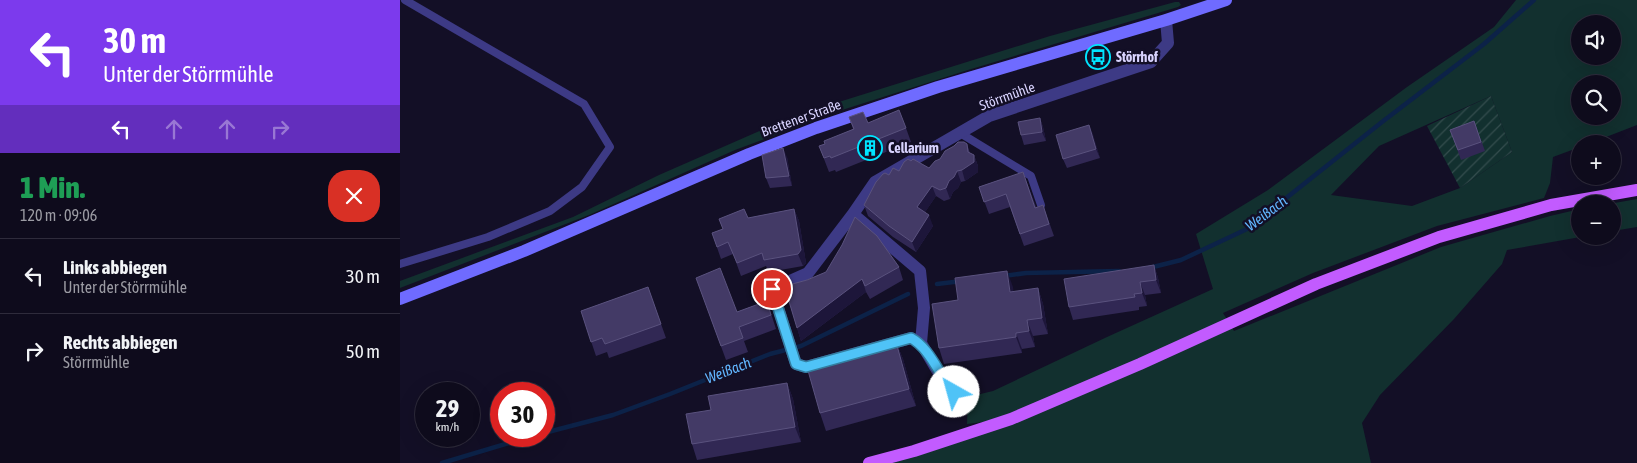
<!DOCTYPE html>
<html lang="de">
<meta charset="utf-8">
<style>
:root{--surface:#0e0b1c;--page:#1c1929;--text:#f1f3f6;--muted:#9b9ba3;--line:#2e2b3b}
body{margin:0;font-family:"Asap Condensed",sans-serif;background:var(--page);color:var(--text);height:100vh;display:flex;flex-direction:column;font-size:19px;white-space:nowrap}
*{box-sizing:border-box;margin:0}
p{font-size:16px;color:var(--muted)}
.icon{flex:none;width:28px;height:28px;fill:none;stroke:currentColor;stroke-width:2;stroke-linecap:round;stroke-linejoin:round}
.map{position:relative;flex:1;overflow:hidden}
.sheet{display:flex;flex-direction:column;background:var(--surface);width:400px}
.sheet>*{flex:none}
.banner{background:#7c3aed;color:#fff;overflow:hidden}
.controls{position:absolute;left:1171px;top:15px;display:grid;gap:10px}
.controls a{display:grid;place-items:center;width:50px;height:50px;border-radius:50%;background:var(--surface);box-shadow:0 5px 20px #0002,0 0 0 1px var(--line);font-size:25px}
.speed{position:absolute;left:15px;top:382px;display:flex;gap:10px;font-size:25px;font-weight:700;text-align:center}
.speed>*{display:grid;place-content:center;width:65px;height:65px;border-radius:50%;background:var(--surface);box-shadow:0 5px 20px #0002,0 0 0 1px var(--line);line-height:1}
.speed small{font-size:12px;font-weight:400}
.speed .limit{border:8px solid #d22;background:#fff;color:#111}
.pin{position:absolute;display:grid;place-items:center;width:42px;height:42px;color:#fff;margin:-21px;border:2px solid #fff;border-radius:50%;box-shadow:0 1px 5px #0007}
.me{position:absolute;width:55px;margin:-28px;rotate:322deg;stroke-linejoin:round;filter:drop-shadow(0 0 4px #0008)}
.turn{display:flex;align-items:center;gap:18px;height:105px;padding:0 20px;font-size:22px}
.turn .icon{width:65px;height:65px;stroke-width:2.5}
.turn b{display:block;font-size:35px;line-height:42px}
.lanes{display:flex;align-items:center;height:48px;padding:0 20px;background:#0003;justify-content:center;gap:25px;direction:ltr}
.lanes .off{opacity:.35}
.round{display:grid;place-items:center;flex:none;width:52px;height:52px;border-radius:20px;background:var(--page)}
.overview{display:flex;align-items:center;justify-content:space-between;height:85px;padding:0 20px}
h1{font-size:30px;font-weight:800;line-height:38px;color:#1e9e55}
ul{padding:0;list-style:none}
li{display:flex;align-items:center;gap:15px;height:75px;padding:0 20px;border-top:1px solid var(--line)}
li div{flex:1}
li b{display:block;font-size:19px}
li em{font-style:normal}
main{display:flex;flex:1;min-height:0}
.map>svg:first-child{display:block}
</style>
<main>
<section class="sheet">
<div class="banner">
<div class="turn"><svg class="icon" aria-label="left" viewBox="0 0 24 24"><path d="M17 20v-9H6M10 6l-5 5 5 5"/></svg><div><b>30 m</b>Unter der Störrmühle</div></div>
<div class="lanes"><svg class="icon" aria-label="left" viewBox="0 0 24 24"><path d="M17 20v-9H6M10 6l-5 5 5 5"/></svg><svg class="icon off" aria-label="ahead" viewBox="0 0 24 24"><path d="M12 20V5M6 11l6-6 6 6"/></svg><svg class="icon off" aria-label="ahead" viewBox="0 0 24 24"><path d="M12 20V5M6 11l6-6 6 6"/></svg><svg class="icon off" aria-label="right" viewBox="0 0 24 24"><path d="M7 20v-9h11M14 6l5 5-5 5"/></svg></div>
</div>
<div class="overview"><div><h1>1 Min.</h1><p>120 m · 09:06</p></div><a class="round" style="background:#d93025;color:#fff"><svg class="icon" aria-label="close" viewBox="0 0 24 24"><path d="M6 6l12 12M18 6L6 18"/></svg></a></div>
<ul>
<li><svg class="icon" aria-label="left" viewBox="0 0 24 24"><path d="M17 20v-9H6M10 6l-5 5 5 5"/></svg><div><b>Links abbiegen</b><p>Unter der Störrmühle</p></div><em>30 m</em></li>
<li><svg class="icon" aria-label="right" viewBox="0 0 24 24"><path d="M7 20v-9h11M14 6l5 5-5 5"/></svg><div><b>Rechts abbiegen</b><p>Störrmühle</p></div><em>50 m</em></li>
</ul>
</section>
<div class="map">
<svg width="1237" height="463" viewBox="0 0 1237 463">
<defs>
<pattern id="garden-furrows" width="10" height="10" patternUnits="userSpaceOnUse" patternTransform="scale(1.25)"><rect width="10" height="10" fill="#12302f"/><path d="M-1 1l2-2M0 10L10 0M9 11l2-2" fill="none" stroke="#344d4e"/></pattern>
</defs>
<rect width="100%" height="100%" fill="#130f26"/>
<path fill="#12302f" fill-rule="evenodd" d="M1116,0H1237V125L1188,144H1180V147L1153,157L1150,183L1144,198L1037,226L913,273L823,313L834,331L1041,247L1150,216L1180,209V236H1186L1107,250L1102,264L1054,319L980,395L962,423L971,463H469L608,419L567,424L568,397L593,391L707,337L813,289L796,234L868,190L1007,87L1094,27ZM1180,24H1212V56H1180ZM1180,84H1212V116H1180ZM1091,96L1112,152L1060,188L1012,206L931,195L979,146Z
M775,2H779L781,5L778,7L568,70L439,111L335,150L189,215L0,288V281L173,217L259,175L394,116L650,36Z
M1237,199V227L1213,231L1212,204H1209Z"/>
<path fill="url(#garden-furrows)" d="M1091,96L1112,152L1060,188L1027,126Z"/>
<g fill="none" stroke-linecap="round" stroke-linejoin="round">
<path stroke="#0c2248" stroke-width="4.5" d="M749,268L781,260L847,229L982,122L1084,44L1134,0
M604,276L626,273L719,271
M537,284L562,281
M144,433L213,415L270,394L370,354L401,346L508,294
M42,463L132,436"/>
<path stroke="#3d3a85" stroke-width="8" d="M560,133L631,176L641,205
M0,264L88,237L150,211L182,187L210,147L184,104L5,0"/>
<path stroke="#3d3a85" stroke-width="12" d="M453,214L520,271L524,308L521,343
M568,397L554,392L544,382L521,343L511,338L406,367L396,364L372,289L408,273L453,214L475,182L589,116L751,62L768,43L766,20"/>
<path stroke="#6f6bff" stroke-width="12" d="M0,299L124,251L349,154L416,128L538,87L766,20L826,0"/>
<path stroke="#c25bff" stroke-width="12" d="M469,463L514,451L611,419L740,364L916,284L1039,237L1151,205L1237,190"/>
</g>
<path fill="#312854" d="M449,117L468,123L506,128L511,142L436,172L435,170L429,172L419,146L425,144L453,129Z
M640,118L643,127L646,141L624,145L621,135Z
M1074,121L1085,151L1061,160L1050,130Z
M689,125L700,158L667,168L663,159Z
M567,144L570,153L574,155L578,166V172L565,181L561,182L558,188L553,192L550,199L544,201L536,196L525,212L533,226L516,252L493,237L468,216L464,205L489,175L499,171L529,168L540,159Z
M387,157L392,186L370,188L366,178Z
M623,172L636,207L643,205L654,236L624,246L610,207L589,214L579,187Z
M394,209L399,221L406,263L403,266L369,272L366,266L341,276L333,254L321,259L312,233L323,229L319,219L348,218Z
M754,265L758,278L761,293L745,295L747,306L739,307V310L673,320L669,307Z
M499,267L503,280L470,299L466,292L401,341L392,311L387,298Z
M296,278L337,312L367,301L376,329L344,341L348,352L326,360Z
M248,287L266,338L209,358L207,352L196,356L181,311Z
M613,287V292L638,288L643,304L648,334L633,336L635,347L622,349V353L544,364L539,348L558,300Z
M496,342L503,359L516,406L426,431L420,413Z
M387,383L393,399L401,442L297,460L292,444L311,410Z"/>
<path fill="#1d163a" d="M640,118L643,127L646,141L642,132Z
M689,125L693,134L700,158L696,149Z
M383,148L387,157L392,186L389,176Z
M574,155L578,166V172L565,181L562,170Z
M557,171L561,182L558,188L553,192L550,199L546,188L549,181Z
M532,186L536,196L521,218L517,207Z
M394,209L399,221L406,263L403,266L398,254Z
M529,215L533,226L516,252L512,242Z
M754,265L758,278L761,293L756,280Z
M607,271L613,287L616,308L610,292Z
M462,279L466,292L401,341L397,328Z
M740,282L745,295L747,306L742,293Z
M638,288L643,304L648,334L642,318Z
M627,320L633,336L635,347L629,331Z
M616,333L622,349V353L616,337Z
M496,342L503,359L516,406L509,389Z
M387,383L393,399L401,442L395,427Z"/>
<path fill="#433a66" stroke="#5a527e" d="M499,110L506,128L431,158L430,156L424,158L419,146L425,144L424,141L454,129L449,117L463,112L468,123Z
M640,118L642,132L621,135L618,122Z
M1074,121L1081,142L1058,150L1050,130Z
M689,125L696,149L663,159L656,135Z
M558,142H564L567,144L568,152L574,155V162L562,170L557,171L554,177L549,181L546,188L540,190L532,186L517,207L529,215L512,242L489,226L464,205L476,182L483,174L485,173L489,175L493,168L499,171L504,162L508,159L511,161L513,159L529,168L535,161L540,159L545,151L554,146Z
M383,148L389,176L366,178L362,155Z
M623,172L635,208L643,205L649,224L620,234L606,194L584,202L579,187Z
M344,209L348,218L394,209L401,250L398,254L364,260L362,253L337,263L328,242L317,247L312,233L323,229L319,219Z
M455,217L477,236L499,267L465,286L462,279L397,328L388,298H387L385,286L407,280L426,272L442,245Z
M754,265L756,280L740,282L742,293L734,294L735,297L669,307L664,279Z
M320,268L337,312L367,301L371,315L339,327L343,338L321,346L296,278Z
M607,271L610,292L638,288L642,318L627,320L629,331L616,333V337L539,348L532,304L558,300L555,278Z
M248,287L261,324L205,344L202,338L191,342L181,311Z
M496,342L509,389L420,413L407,367Z
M387,383L395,427L292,444L286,414L311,410L308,396Z"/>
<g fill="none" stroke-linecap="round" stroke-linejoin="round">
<defs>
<path id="route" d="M372,289L396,364L406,367L511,338C531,349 539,376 554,392"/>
</defs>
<use href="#route" stroke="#337fa1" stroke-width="12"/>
<use href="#route" stroke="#4fc3f7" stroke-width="9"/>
</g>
<defs>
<symbol id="bus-ring" viewBox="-11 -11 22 22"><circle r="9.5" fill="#130f26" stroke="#00e5ff" stroke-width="1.5"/><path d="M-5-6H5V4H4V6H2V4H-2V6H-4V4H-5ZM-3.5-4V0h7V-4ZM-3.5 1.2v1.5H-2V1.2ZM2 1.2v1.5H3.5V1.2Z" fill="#00e5ff"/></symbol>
<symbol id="building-ring" viewBox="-11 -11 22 22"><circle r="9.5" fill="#130f26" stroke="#00e5ff" stroke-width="1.5"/><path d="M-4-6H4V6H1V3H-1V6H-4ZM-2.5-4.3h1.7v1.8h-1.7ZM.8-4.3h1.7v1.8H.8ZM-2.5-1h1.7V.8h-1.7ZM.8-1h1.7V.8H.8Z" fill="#00e5ff"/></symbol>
</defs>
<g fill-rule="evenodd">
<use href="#bus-ring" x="684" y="43" width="28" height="28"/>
<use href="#building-ring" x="456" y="134" width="28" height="28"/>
</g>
<g text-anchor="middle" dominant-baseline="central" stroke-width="5" stroke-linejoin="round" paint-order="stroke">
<g font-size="14" font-weight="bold" fill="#d9d4ff" stroke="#130f26" text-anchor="start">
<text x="716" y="57">Störrhof</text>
<text x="488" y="148">Cellarium</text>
</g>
<g font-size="14" fill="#d9d4ff" stroke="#130f26">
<text transform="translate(607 96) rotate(-20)">Störrmühle</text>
<text transform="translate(401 118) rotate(-20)">Brettener Straße</text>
</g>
<g font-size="15" font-style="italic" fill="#62b6ff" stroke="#130f26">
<text transform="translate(866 213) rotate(-37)">Weißach</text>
<text transform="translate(328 370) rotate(-21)">Weißach</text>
</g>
</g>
</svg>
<div class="controls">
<a><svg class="icon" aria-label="sound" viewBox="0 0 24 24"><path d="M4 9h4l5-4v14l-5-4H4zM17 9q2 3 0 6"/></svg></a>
<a><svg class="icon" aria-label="search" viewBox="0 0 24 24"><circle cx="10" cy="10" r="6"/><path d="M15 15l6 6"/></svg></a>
<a>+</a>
<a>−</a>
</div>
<div class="speed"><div>29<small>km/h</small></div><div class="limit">30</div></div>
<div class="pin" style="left:372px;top:289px;background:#d93025"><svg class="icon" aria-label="arrive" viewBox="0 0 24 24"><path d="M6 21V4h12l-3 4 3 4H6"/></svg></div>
<svg class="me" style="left:554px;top:392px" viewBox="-20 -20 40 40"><circle r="19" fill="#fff"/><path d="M0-13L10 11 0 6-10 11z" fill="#4fc3f7"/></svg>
</div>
</main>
